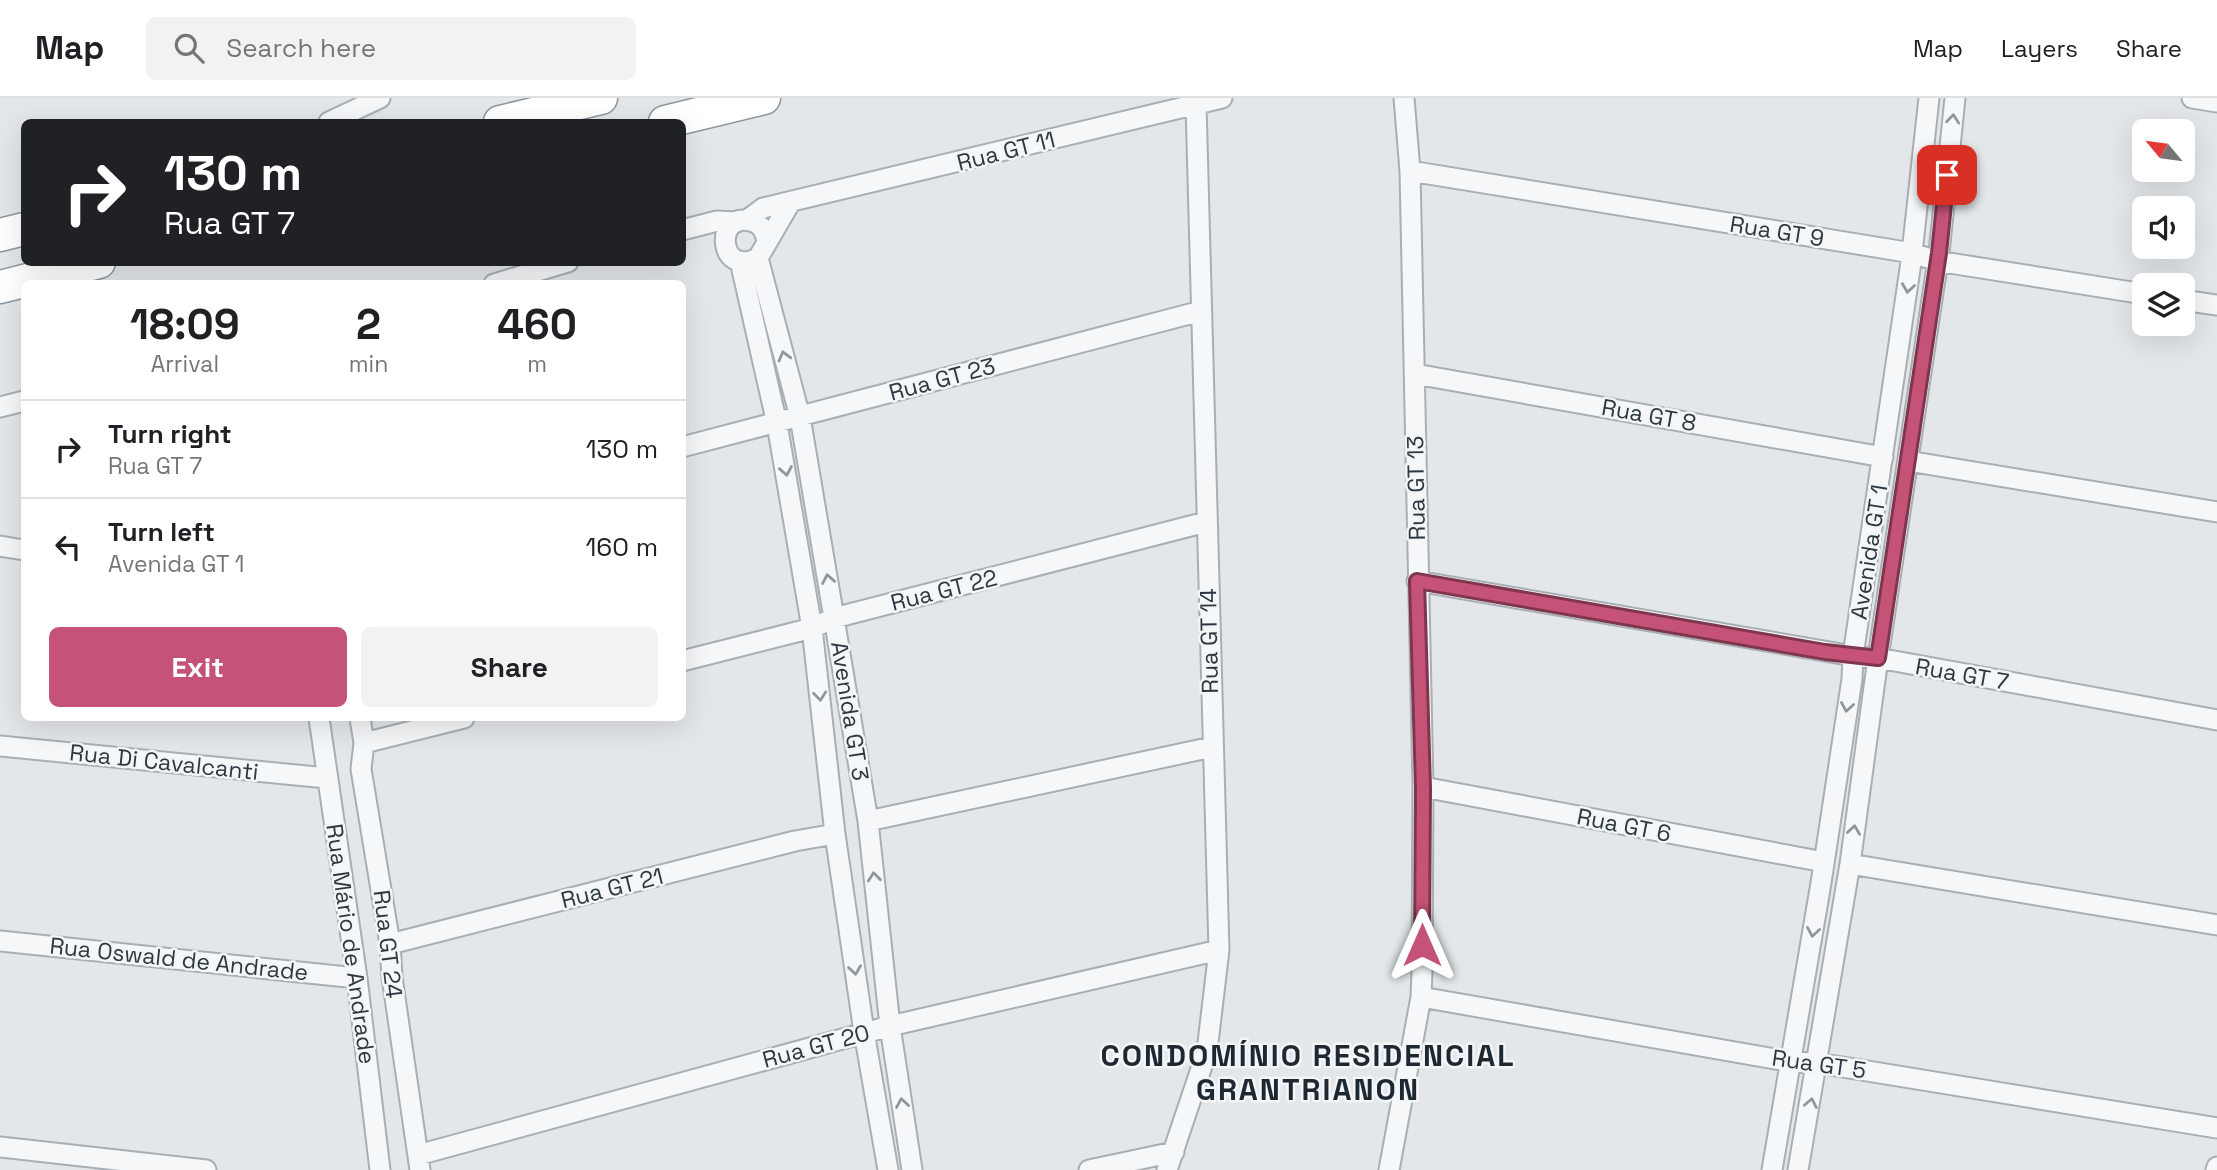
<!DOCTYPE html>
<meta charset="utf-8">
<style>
:root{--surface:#fff;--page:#f2f2f2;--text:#202124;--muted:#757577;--line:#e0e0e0;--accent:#c45377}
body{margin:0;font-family:"Space Grotesk",sans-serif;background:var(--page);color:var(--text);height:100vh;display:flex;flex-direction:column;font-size:26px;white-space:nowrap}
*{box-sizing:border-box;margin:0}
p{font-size:23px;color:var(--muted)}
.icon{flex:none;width:38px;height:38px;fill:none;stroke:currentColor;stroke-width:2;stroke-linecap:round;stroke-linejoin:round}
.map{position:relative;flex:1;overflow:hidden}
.panel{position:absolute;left:21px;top:182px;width:665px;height:441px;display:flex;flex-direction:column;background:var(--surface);border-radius:10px;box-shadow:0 7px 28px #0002}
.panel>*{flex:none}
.hud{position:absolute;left:21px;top:21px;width:665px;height:147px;border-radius:10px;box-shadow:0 7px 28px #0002;background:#202124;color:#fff;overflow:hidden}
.needle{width:46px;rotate:299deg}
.fabs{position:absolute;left:2132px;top:21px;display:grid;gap:14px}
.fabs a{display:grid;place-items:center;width:63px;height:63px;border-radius:10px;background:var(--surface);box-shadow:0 7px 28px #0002;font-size:35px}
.pin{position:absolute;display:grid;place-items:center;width:60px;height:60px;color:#fff;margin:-30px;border-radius:14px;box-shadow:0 4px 10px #0006}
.me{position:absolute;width:77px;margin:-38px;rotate:0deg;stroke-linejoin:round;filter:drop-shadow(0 0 5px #0008)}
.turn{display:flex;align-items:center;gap:24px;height:147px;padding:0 28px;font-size:32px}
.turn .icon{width:91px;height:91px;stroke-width:2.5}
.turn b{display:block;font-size:49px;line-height:60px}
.eta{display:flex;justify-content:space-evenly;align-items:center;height:119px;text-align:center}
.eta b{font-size:42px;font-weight:700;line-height:49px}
.primary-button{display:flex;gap:14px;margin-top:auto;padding:14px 28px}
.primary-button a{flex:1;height:80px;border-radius:10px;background:var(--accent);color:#fff;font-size:28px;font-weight:700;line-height:80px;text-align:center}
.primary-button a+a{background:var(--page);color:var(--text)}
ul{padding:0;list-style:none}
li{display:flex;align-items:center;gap:21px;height:98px;padding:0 28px;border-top:2px solid var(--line)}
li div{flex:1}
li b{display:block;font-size:26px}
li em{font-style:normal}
header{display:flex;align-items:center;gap:42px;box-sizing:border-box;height:98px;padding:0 35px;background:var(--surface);border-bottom:2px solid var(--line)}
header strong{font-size:33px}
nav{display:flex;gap:38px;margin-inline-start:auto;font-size:24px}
.search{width:490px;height:63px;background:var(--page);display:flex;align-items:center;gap:18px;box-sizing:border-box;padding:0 24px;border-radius:10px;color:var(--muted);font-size:26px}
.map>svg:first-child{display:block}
</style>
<header>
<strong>Map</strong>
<div class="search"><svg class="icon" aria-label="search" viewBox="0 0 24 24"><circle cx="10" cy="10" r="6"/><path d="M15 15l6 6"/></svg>Search here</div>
<nav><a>Map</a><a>Layers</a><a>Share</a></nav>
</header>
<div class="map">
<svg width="2217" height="1072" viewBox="0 0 2217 1072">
<rect width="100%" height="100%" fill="#e3e7ea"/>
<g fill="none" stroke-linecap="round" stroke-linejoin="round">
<defs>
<path id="minor" d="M2192,0L2217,4
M329,24L380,0
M1410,73L1912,155L1937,163L2144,196
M747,122L763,110L1222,0
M682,132L717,123L737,124
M767,143C765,133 761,125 750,123C714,114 718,180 758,160L790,105
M758,160L800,319L834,520L868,723L890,928L912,1072
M740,163L777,326L812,530L835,736L864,934L888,1072
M494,186L568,164
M2182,202L2217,207
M1415,276L1883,359
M0,309L24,303
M682,349L1201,213
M1908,363L2217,414
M0,448L24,452
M1417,483L1853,558L1878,560L2217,622
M682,563L812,530L834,520L1206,424
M319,620L357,880L380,1072
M360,620L364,645L361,671L390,846L392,879L420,1072
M364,645L464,620
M0,648L327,680
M1423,689L1824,764
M868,723L1212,649
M1850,766L2217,827
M0,843L357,880
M390,846L795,743L835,736
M1421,899L1792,964L1818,965L2217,1030
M0,1049L206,1072
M418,1057L890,928L1219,852
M1089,1072L1174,1054
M1167,1072L1207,953L1219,852L1196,6
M1389,1072L1421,899L1422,873L1423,689L1410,73L1404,0
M1772,1072L1821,785L1852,581L1853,558L1911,164L1929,0
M1798,1072L1850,766L1878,560L1939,155L1955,0
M2216,1072L2217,1069"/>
<path id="trunk" d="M500,24L601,0
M665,24L764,0
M0,137L24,131
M0,189L99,164"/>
</defs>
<use href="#minor" stroke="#a8afb4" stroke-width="23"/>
<use href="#trunk" stroke="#8b97a0" stroke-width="35"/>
<use href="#minor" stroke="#f5f7f8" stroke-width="19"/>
<use href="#trunk" stroke="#fff" stroke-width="32"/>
</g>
<defs><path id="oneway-chevron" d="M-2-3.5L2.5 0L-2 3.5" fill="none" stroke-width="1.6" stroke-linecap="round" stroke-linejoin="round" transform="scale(1.75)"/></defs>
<g stroke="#90979c">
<use href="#oneway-chevron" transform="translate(1953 21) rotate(-84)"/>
<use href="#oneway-chevron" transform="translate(1908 190) rotate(98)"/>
<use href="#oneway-chevron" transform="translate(784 258) rotate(-105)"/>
<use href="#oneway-chevron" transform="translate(786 373) rotate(80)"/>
<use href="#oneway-chevron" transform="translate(828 481) rotate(-100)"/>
<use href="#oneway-chevron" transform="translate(820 598) rotate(84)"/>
<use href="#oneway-chevron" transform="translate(1847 609) rotate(99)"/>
<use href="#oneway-chevron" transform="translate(1854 732) rotate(-82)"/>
<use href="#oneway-chevron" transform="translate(874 779) rotate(-96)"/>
<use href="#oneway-chevron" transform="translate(1813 834) rotate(99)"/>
<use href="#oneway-chevron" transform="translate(855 872) rotate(82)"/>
<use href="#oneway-chevron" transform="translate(902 1005) rotate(-99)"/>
<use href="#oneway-chevron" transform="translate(1811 1005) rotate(-79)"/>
</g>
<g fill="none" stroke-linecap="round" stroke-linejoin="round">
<defs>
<path id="route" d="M1422,847L1423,690L1417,483L1825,554L1878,560L1939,155L1947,77"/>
</defs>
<use href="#route" stroke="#7f364d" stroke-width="18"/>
<use href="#route" stroke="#c45377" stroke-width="12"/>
</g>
<g text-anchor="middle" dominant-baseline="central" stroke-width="5" stroke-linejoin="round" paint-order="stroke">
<g font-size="23" fill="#2c3741" stroke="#f3f5f7">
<text transform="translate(1006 53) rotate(-14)">Rua GT 11</text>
<text transform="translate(1777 133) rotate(9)">Rua GT 9</text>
<text transform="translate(942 281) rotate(-15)">Rua GT 23</text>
<text transform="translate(1649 317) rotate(10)">Rua GT 8</text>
<text transform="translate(1416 390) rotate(-91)">Rua GT 13</text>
<text transform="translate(1869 454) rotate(-81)">Avenida GT 1</text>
<text transform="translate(944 492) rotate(-14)">Rua GT 22</text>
<text transform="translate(1209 543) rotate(-91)">Rua GT 14</text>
<text transform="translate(1962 576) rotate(10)">Rua GT 7</text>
<text transform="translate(850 613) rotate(81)">Avenida GT 3</text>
<text transform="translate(164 664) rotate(6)">Rua Di Cavalcanti</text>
<text transform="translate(1624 727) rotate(11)">Rua GT 6</text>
<text transform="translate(612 790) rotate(-14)">Rua GT 21</text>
<text transform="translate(351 846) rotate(82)">Rua Mário de Andrade</text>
<text transform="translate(388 846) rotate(83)">Rua GT 24</text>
<text transform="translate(179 861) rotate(6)">Rua Oswald de Andrade</text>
<text transform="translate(816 948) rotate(-15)">Rua GT 20</text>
<text transform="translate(1819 966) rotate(8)">Rua GT 5</text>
</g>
<g font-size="30" font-weight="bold" letter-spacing="2" fill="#1e2832" stroke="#f3f5f7">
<text x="1308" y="957">CONDOMÍNIO RESIDENCIAL<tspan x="1308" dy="34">GRANTRIANON</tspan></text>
</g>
</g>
</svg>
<div class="fabs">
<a><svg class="needle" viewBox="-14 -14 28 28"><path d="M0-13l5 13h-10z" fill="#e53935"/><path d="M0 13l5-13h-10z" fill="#757577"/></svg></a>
<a><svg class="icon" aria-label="sound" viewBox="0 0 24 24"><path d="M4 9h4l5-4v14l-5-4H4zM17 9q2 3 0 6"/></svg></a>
<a><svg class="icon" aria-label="layers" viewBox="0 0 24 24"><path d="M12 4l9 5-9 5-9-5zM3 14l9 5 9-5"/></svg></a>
</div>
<div class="pin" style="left:1947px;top:77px;background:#d93025"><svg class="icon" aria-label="arrive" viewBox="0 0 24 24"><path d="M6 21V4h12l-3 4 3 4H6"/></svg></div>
<svg class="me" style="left:1422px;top:847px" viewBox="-20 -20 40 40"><path d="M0-17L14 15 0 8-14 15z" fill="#c45377" stroke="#fff" stroke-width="4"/></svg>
<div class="hud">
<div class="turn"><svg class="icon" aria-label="right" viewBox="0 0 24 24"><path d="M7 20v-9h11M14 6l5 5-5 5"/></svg><div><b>130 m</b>Rua GT 7</div></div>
</div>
<section class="panel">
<div class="eta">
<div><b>18:09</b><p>Arrival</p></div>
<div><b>2</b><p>min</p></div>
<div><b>460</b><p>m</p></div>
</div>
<ul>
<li><svg class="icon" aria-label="right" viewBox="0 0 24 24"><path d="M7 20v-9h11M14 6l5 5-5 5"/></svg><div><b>Turn right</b><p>Rua GT 7</p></div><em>130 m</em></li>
<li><svg class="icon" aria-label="left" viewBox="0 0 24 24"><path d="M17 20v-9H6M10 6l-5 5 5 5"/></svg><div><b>Turn left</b><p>Avenida GT 1</p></div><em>160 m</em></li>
</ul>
<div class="primary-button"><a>Exit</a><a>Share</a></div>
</section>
</div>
